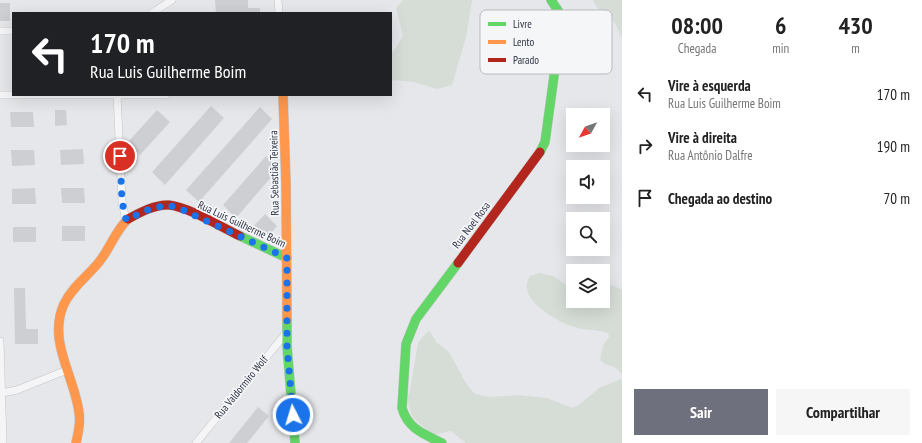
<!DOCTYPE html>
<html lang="pt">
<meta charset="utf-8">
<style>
:root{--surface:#fff;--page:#f6f6f6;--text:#222;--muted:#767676;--accent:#6e717d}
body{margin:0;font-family:"PT Sans Narrow",sans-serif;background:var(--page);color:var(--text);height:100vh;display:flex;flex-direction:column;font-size:15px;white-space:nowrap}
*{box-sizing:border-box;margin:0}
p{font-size:13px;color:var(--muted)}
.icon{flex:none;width:22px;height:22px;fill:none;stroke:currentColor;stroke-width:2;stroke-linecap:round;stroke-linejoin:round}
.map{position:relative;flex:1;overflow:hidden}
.panel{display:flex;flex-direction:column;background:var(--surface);width:300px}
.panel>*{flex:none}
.banner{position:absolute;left:12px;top:12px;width:380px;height:84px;border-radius:0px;box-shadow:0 4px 16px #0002;background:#202124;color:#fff;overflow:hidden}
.needle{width:26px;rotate:230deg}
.buttons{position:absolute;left:566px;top:108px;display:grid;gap:8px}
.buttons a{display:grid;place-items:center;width:44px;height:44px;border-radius:0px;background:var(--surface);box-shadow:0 4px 16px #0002;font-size:20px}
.pin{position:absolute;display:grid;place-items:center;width:34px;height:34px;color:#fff;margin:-17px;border:2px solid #fff;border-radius:50%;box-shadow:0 1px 4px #0007}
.me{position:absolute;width:44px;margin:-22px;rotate:355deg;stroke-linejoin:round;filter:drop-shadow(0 0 3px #0008)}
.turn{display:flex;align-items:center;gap:14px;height:84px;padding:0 12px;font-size:18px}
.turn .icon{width:52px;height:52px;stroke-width:2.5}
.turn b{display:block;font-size:28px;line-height:34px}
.eta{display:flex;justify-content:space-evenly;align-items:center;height:68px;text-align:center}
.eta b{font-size:24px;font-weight:600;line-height:28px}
.button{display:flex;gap:8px;margin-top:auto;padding:8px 12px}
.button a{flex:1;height:46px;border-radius:0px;background:var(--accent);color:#fff;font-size:16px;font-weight:600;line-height:46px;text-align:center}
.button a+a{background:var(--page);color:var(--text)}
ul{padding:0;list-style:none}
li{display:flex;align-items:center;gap:12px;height:52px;padding:0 12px}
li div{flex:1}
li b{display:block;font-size:15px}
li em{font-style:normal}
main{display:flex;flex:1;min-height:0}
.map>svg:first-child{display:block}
</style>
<main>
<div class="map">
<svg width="622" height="443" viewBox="0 0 622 443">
<rect width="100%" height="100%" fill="#e6e7ea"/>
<path fill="#d6ddd7" d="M403,0H472L466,37L452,85L437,89L414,82L391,80V55L403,36L396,8Z
M593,0H622V39C617,27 612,12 598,9Z
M539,273L553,276L573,290V301H603V287C611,283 614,286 622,290V375C613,362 608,368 600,360L603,346L609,337L608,333C598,329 585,331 574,327C556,321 515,298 530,276Z
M430,331L436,342L449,352L467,385L475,394L489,397L518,395L547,398L572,408L580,404L599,388L621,379L622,377V443H466L451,431L433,435L412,417L407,399L410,390L418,343L427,332Z"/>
<path fill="#cecfd2" d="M215,0H248V8H260V13H216Z
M0,3H10V21H0Z
M211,106L224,118L165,185L152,172Z
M260,107L272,119L199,202L186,190Z
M55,110H66L67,125L55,126Z
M157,110L170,122L140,155L128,142Z
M10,112H33L34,127H11Z
M83,149L84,164L61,165L60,150Z
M11,150H34L35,165L12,166Z
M266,156L279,168L236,218L223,205Z
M35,188L36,204H12V189Z
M61,188H84L85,203H62Z
M265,214L277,226L265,240L258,237L250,230Z
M62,226H85V241H62Z
M13,227H36V242H13Z
M14,288H25L26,329H38V344H15Z
M258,407L269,416L247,443H229Z"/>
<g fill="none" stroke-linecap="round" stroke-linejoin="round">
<defs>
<path id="street" d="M278,0L279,13
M152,13L172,0
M0,31H13
M0,95H166
M117,95L122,201L126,221
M0,341L3,443
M2,393L17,390L67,370
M196,443L287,332"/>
<path id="fast" d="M540,152L545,142L560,32L559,12L551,0
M240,236L287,258
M287,320V346L295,443
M442,443C424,434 408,429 402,408L406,344L416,319L458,263"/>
<path id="slow" d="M283,95L286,184L287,320
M76,443C78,433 81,423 79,413C75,377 47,341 64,304C72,287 88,276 99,262C110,249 115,231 128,219"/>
<path id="jam" d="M128,219C139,213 155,204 169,205C189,207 221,227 240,236
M458,263L540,152"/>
</defs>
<use href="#street" stroke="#c4c5c8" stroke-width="8"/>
<use href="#fast" stroke="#c4c5c8" stroke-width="10"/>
<use href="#slow" stroke="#c4c5c8" stroke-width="10"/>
<use href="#jam" stroke="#c4c5c8" stroke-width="10"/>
<use href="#street" stroke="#f5f5f7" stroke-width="7"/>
<use href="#fast" stroke="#63d668" stroke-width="9"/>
<use href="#slow" stroke="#ff974d" stroke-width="9"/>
<use href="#jam" stroke="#b3261e" stroke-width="9"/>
</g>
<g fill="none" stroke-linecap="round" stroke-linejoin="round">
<path stroke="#1a73e8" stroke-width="7" stroke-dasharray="0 12.6" d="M120,156L122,201L126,220L150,209L168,205L183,210L287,258V346L293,415"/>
</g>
<g text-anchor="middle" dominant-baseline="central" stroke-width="3.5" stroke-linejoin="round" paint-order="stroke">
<g font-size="11" fill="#2e3242" stroke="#f4f6f8">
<text transform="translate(274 173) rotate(-91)">Rua Sebastião Teixeira</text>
<text transform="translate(242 224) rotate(25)">Rua Luis Guilherme Boim</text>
<text transform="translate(471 225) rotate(-53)">Rua Noel Rosa</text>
<text transform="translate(241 387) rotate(-51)">Rua Valdormiro Wolf</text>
</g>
</g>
<rect x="480" y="10" width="132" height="64" rx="6" fill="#f4f6f8" stroke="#b9bbc1" stroke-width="1"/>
<rect x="488" y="22" width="18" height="4" fill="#63d668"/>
<rect x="488" y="40" width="18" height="4" fill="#ff974d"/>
<rect x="488" y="58" width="18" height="4" fill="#b3261e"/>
<g font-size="11" fill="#2e3242">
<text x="513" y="28">Livre</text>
<text x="513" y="46">Lento</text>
<text x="513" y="64">Parado</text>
</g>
</svg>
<div class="buttons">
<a><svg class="needle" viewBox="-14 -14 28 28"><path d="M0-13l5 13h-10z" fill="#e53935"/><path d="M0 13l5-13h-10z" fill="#767676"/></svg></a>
<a><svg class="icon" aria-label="sound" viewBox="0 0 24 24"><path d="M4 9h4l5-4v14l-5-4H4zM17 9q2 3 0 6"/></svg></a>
<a><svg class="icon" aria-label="search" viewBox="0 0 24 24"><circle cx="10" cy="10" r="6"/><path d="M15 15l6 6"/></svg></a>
<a><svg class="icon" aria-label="layers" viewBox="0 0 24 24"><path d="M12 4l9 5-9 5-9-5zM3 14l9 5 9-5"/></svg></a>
</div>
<div class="pin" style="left:120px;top:156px;background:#d93025"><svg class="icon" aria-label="arrive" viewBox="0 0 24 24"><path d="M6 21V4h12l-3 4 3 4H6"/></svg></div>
<svg class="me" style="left:293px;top:415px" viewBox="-20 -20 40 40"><circle r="17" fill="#1a73e8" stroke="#fff" stroke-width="3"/><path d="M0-11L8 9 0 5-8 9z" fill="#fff"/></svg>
<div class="banner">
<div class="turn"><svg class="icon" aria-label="left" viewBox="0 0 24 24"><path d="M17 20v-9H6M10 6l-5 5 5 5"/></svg><div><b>170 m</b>Rua Luis Guilherme Boim</div></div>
</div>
</div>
<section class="panel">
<div class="eta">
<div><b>08:00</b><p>Chegada</p></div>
<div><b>6</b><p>min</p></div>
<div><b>430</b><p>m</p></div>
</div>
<ul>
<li><svg class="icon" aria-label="left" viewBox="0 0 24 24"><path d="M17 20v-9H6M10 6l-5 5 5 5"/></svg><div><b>Vire à esquerda</b><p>Rua Luis Guilherme Boim</p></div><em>170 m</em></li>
<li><svg class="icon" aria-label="right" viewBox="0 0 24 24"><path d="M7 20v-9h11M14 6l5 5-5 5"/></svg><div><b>Vire à direita</b><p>Rua Antônio Dalfre</p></div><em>190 m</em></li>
<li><svg class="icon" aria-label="arrive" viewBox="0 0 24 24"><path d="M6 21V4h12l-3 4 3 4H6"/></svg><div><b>Chegada ao destino</b></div><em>70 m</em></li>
</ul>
<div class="button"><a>Sair</a><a>Compartilhar</a></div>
</section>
</main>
